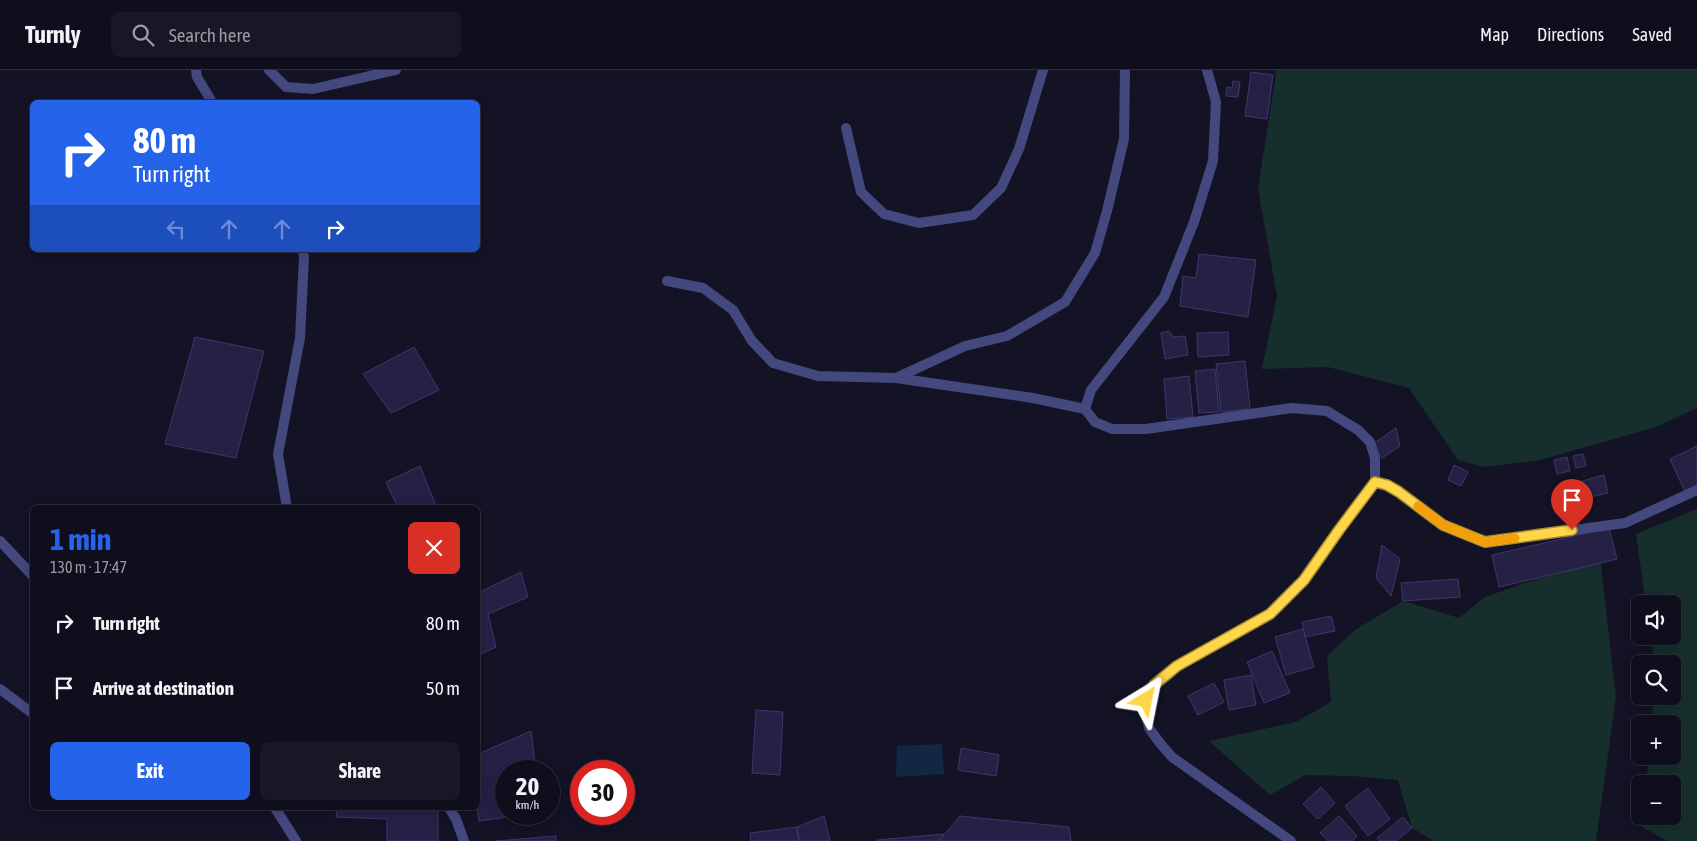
<!DOCTYPE html>
<meta charset="utf-8">
<style>
:root{--surface:#0f0e1c;--page:#181725;--text:#f1f3f6;--muted:#9b9ca3;--line:#2f2e3b;--accent:#2563eb}
body{margin:0;font-family:"Asap Condensed",sans-serif;background:var(--page);color:var(--text);height:100vh;display:flex;flex-direction:column;font-size:19px;white-space:nowrap}
*{box-sizing:border-box;margin:0}
p{font-size:16px;color:var(--muted)}
.icon{flex:none;width:28px;height:28px;fill:none;stroke:currentColor;stroke-width:2;stroke-linecap:round;stroke-linejoin:round}
.map{position:relative;flex:1;overflow:hidden}
.sheet{position:absolute;left:30px;top:435px;width:450px;height:305px;display:flex;flex-direction:column;background:var(--surface);border-radius:8px;box-shadow:0 2px 12px #0003,0 0 0 1px var(--line)}
.sheet>*{flex:none}
.banner{position:absolute;left:30px;top:30px;width:450px;height:152px;border-radius:8px;box-shadow:0 2px 12px #0003,0 0 0 1px var(--line);background:#2563eb;color:#fff;overflow:hidden}
.controls{position:absolute;left:1631px;top:525px;display:grid;gap:10px}
.controls a{display:grid;place-items:center;width:50px;height:50px;border-radius:8px;background:var(--surface);box-shadow:0 2px 12px #0003,0 0 0 1px var(--line);font-size:25px}
.speed{position:absolute;left:495px;top:690px;display:flex;gap:10px;font-size:25px;font-weight:700;text-align:center}
.speed>*{display:grid;place-content:center;width:65px;height:65px;border-radius:50%;background:var(--surface);box-shadow:0 2px 12px #0003,0 0 0 1px var(--line);line-height:1}
.speed small{font-size:12px;font-weight:400}
.speed .limit{border:8px solid #d22;background:#fff;color:#111}
.pin{position:absolute;display:grid;place-items:center;width:42px;height:42px;color:#fff;margin:-51px -21px;border-radius:50% 50% 50% 0;rotate:-45deg;box-shadow:0 0 5px #0007}
.pin .icon{rotate:45deg}
.me{position:absolute;width:55px;margin:-28px;rotate:35deg;stroke-linejoin:round;filter:drop-shadow(0 0 4px #0008)}
.turn{display:flex;align-items:center;gap:18px;height:105px;padding:0 20px;font-size:22px}
.turn .icon{width:65px;height:65px;stroke-width:2.5}
.turn b{display:block;font-size:35px;line-height:42px}
.lanes{display:flex;align-items:center;height:48px;padding:0 20px;background:#0003;justify-content:center;gap:25px;direction:ltr}
.lanes .off{opacity:.35}
.round{display:grid;place-items:center;flex:none;width:52px;height:52px;border-radius:8px;background:var(--page)}
.summary{display:flex;align-items:center;justify-content:space-between;height:85px;padding:0 20px}
h1{font-size:30px;font-weight:700;line-height:38px;color:var(--accent)}
.primary-button{display:flex;gap:10px;margin-top:auto;padding:10px 20px}
.primary-button a{flex:1;height:58px;border-radius:8px;background:var(--accent);color:#fff;font-size:20px;font-weight:700;line-height:58px;text-align:center}
.primary-button a+a{background:var(--page);color:var(--text)}
ul{padding:0;list-style:none}
li{display:flex;align-items:center;gap:15px;height:65px;padding:0 20px}
li div{flex:1}
li b{display:block;font-size:19px}
li em{font-style:normal}
header{display:flex;align-items:center;gap:30px;box-sizing:border-box;height:70px;padding:0 25px;background:var(--surface);border-bottom:1px solid var(--line)}
header strong{font-size:24px}
nav{display:flex;gap:28px;margin-inline-start:auto;font-size:18px}
.search{width:350px;height:45px;background:var(--page);display:flex;align-items:center;gap:12px;box-sizing:border-box;padding:0 18px;border-radius:8px;color:var(--muted);font-size:19px}
.map>svg:first-child{display:block}
</style>
<header>
<strong>Turnly</strong>
<div class="search"><svg class="icon" aria-label="search" viewBox="0 0 24 24"><circle cx="10" cy="10" r="6"/><path d="M15 15l6 6"/></svg>Search here</div>
<nav><a>Map</a><a>Directions</a><a>Saved</a></nav>
</header>
<div class="map">
<svg width="1697" height="771" viewBox="0 0 1697 771">
<rect width="100%" height="100%" fill="#141326"/>
<path fill="#172f2c" d="M1275,0H1697V338L1656,357L1540,390L1484,397L1458,390L1409,318L1328,297L1262,299L1277,226L1258,119L1276,4Z
M1697,439V771H1667L1642,757L1643,746H1672V714H1646L1649,686H1672V654H1652L1654,626H1672V594H1655L1651,566H1672V534H1646L1636,464Z
M1600,487L1616,627L1596,771H1434L1412,758L1398,710L1352,706L1305,705L1270,725L1209,671L1296,652L1331,632L1327,586L1355,560L1403,531L1459,548L1485,527Z"/>
<path fill="#122741" d="M942,674L944,704L896,707L897,676Z"/>
<path fill="#252145" stroke="#3c366e" d="M1251,2L1273,5L1267,49L1245,46Z
M1233,11L1240,12L1238,27L1226,26L1227,17L1232,18Z
M1199,184L1256,190L1248,247L1180,236L1183,206L1196,208Z
M1169,261L1173,267L1185,266L1188,285L1165,289L1161,263Z
M1228,262L1229,285L1198,287L1197,263Z
M195,267L264,281L236,388L165,374Z
M414,277L439,320L391,343L363,304Z
M1245,291L1250,339L1221,342L1216,294Z
M1215,299L1219,342L1199,343L1195,301Z
M1189,306L1193,347L1167,349L1164,309Z
M1396,358L1400,376L1382,388L1373,374Z
M1697,376V418L1686,424L1670,389Z
M1583,384L1586,396L1576,398L1573,386Z
M1567,387L1570,401L1557,404L1554,390Z
M1454,395L1468,402L1461,416L1448,410Z
M420,396L437,438H398L386,412Z
M1604,405L1608,423L1586,428L1582,411Z
M1609,458L1617,489L1499,517L1492,485Z
M1382,475L1400,489L1391,526L1376,508Z
M521,502L528,527L488,544L496,577L478,585V523Z
M1458,509L1460,527L1403,531L1401,513Z
M1331,546L1335,561L1305,567L1302,552Z
M1303,559L1314,597L1286,605L1275,567Z
M1272,581L1290,623L1264,633L1247,592Z
M1251,605L1256,635L1229,640L1224,610Z
M1214,613L1224,632L1198,645L1188,626Z
M756,640L783,642L780,705L752,703Z
M531,661L536,701H506V744H530L479,751L477,738L478,684Z
M961,678L999,685L996,706L958,700Z
M1321,717L1335,733L1318,749L1303,734Z
M1368,718L1390,749L1368,766L1345,736Z
M337,738H438V771H387V749L336,747Z
M824,746L830,771H799L797,757Z
M960,746L1069,757L1071,771H939Z
M1339,746L1357,766L1352,771H1328L1320,763Z
M1403,747L1412,758L1396,771H1379L1377,768Z
M797,757L799,771H751L750,763Z
M944,764L938,771H877V770Z
M556,766V771H496Z"/>
<g fill="none" stroke-linecap="round" stroke-linejoin="round">
<path stroke="#44487f" stroke-width="10" d="M269,0L286,17L313,19L396,0
M846,58L861,122L884,144L919,153L973,145L1001,118L1019,79L1043,0
M667,211L703,218L733,240L752,271L773,293L818,306L896,308
M1085,339L1033,328L896,308L965,276L1007,266L1065,232L1095,183L1107,141L1124,69L1125,0"/>
<path stroke="#44487f" stroke-width="10" d="M196,0L197,7L212,32
M1207,0L1216,32L1213,91L1194,152L1164,227L1091,320L1085,339L1095,352L1112,359H1146L1292,338L1327,341L1358,360L1370,372L1375,388V412L1339,460L1304,510L1270,544L1177,596L1154,615L1146,630V644L1149,658L1159,672L1172,687L1291,771
M1375,412L1387,415L1399,422L1443,455L1485,472L1625,453L1697,420
M287,438L278,384L300,268L304,187L303,180
M0,471L32,505
M0,619L32,643
M275,738L296,771
M449,738L456,749L464,771"/>
</g>
<g fill="none" stroke-linecap="round" stroke-linejoin="round">
<defs>
<path id="route" d="M1146,630L1154,615L1177,596L1270,544L1304,510L1339,460L1375,412L1387,415L1399,422L1443,455L1485,472L1572,460"/>
</defs>
<use href="#route" stroke="#a68a30" stroke-width="12"/>
<use href="#route" stroke="#ffd54a" stroke-width="9"/>
<path stroke="#f59e0b" stroke-width="9" d="M1418,436L1443,455L1485,472L1515,468"/>
</g>
</svg>
<div class="controls">
<a><svg class="icon" aria-label="sound" viewBox="0 0 24 24"><path d="M4 9h4l5-4v14l-5-4H4zM17 9q2 3 0 6"/></svg></a>
<a><svg class="icon" aria-label="search" viewBox="0 0 24 24"><circle cx="10" cy="10" r="6"/><path d="M15 15l6 6"/></svg></a>
<a>+</a>
<a>−</a>
</div>
<div class="speed"><div>20<small>km/h</small></div><div class="limit">30</div></div>
<div class="pin" style="left:1572px;top:460px;background:#d93025"><svg class="icon" aria-label="arrive" viewBox="0 0 24 24"><path d="M6 21V4h12l-3 4 3 4H6"/></svg></div>
<svg class="me" style="left:1146px;top:630px" viewBox="-20 -20 40 40"><path d="M0-17L14 15 0 8-14 15z" fill="#ffd54a" stroke="#fff" stroke-width="4"/></svg>
<div class="banner">
<div class="turn"><svg class="icon" aria-label="right" viewBox="0 0 24 24"><path d="M7 20v-9h11M14 6l5 5-5 5"/></svg><div><b>80 m</b>Turn right</div></div>
<div class="lanes"><svg class="icon off" aria-label="left" viewBox="0 0 24 24"><path d="M17 20v-9H6M10 6l-5 5 5 5"/></svg><svg class="icon off" aria-label="ahead" viewBox="0 0 24 24"><path d="M12 20V5M6 11l6-6 6 6"/></svg><svg class="icon off" aria-label="ahead" viewBox="0 0 24 24"><path d="M12 20V5M6 11l6-6 6 6"/></svg><svg class="icon" aria-label="right" viewBox="0 0 24 24"><path d="M7 20v-9h11M14 6l5 5-5 5"/></svg></div>
</div>
<section class="sheet">
<div class="summary"><div><h1>1 min</h1><p>130 m · 17:47</p></div><a class="round" style="background:#d93025;color:#fff"><svg class="icon" aria-label="close" viewBox="0 0 24 24"><path d="M6 6l12 12M18 6L6 18"/></svg></a></div>
<ul>
<li><svg class="icon" aria-label="right" viewBox="0 0 24 24"><path d="M7 20v-9h11M14 6l5 5-5 5"/></svg><div><b>Turn right</b></div><em>80 m</em></li>
<li><svg class="icon" aria-label="arrive" viewBox="0 0 24 24"><path d="M6 21V4h12l-3 4 3 4H6"/></svg><div><b>Arrive at destination</b></div><em>50 m</em></li>
</ul>
<div class="primary-button"><a>Exit</a><a>Share</a></div>
</section>
</div>
